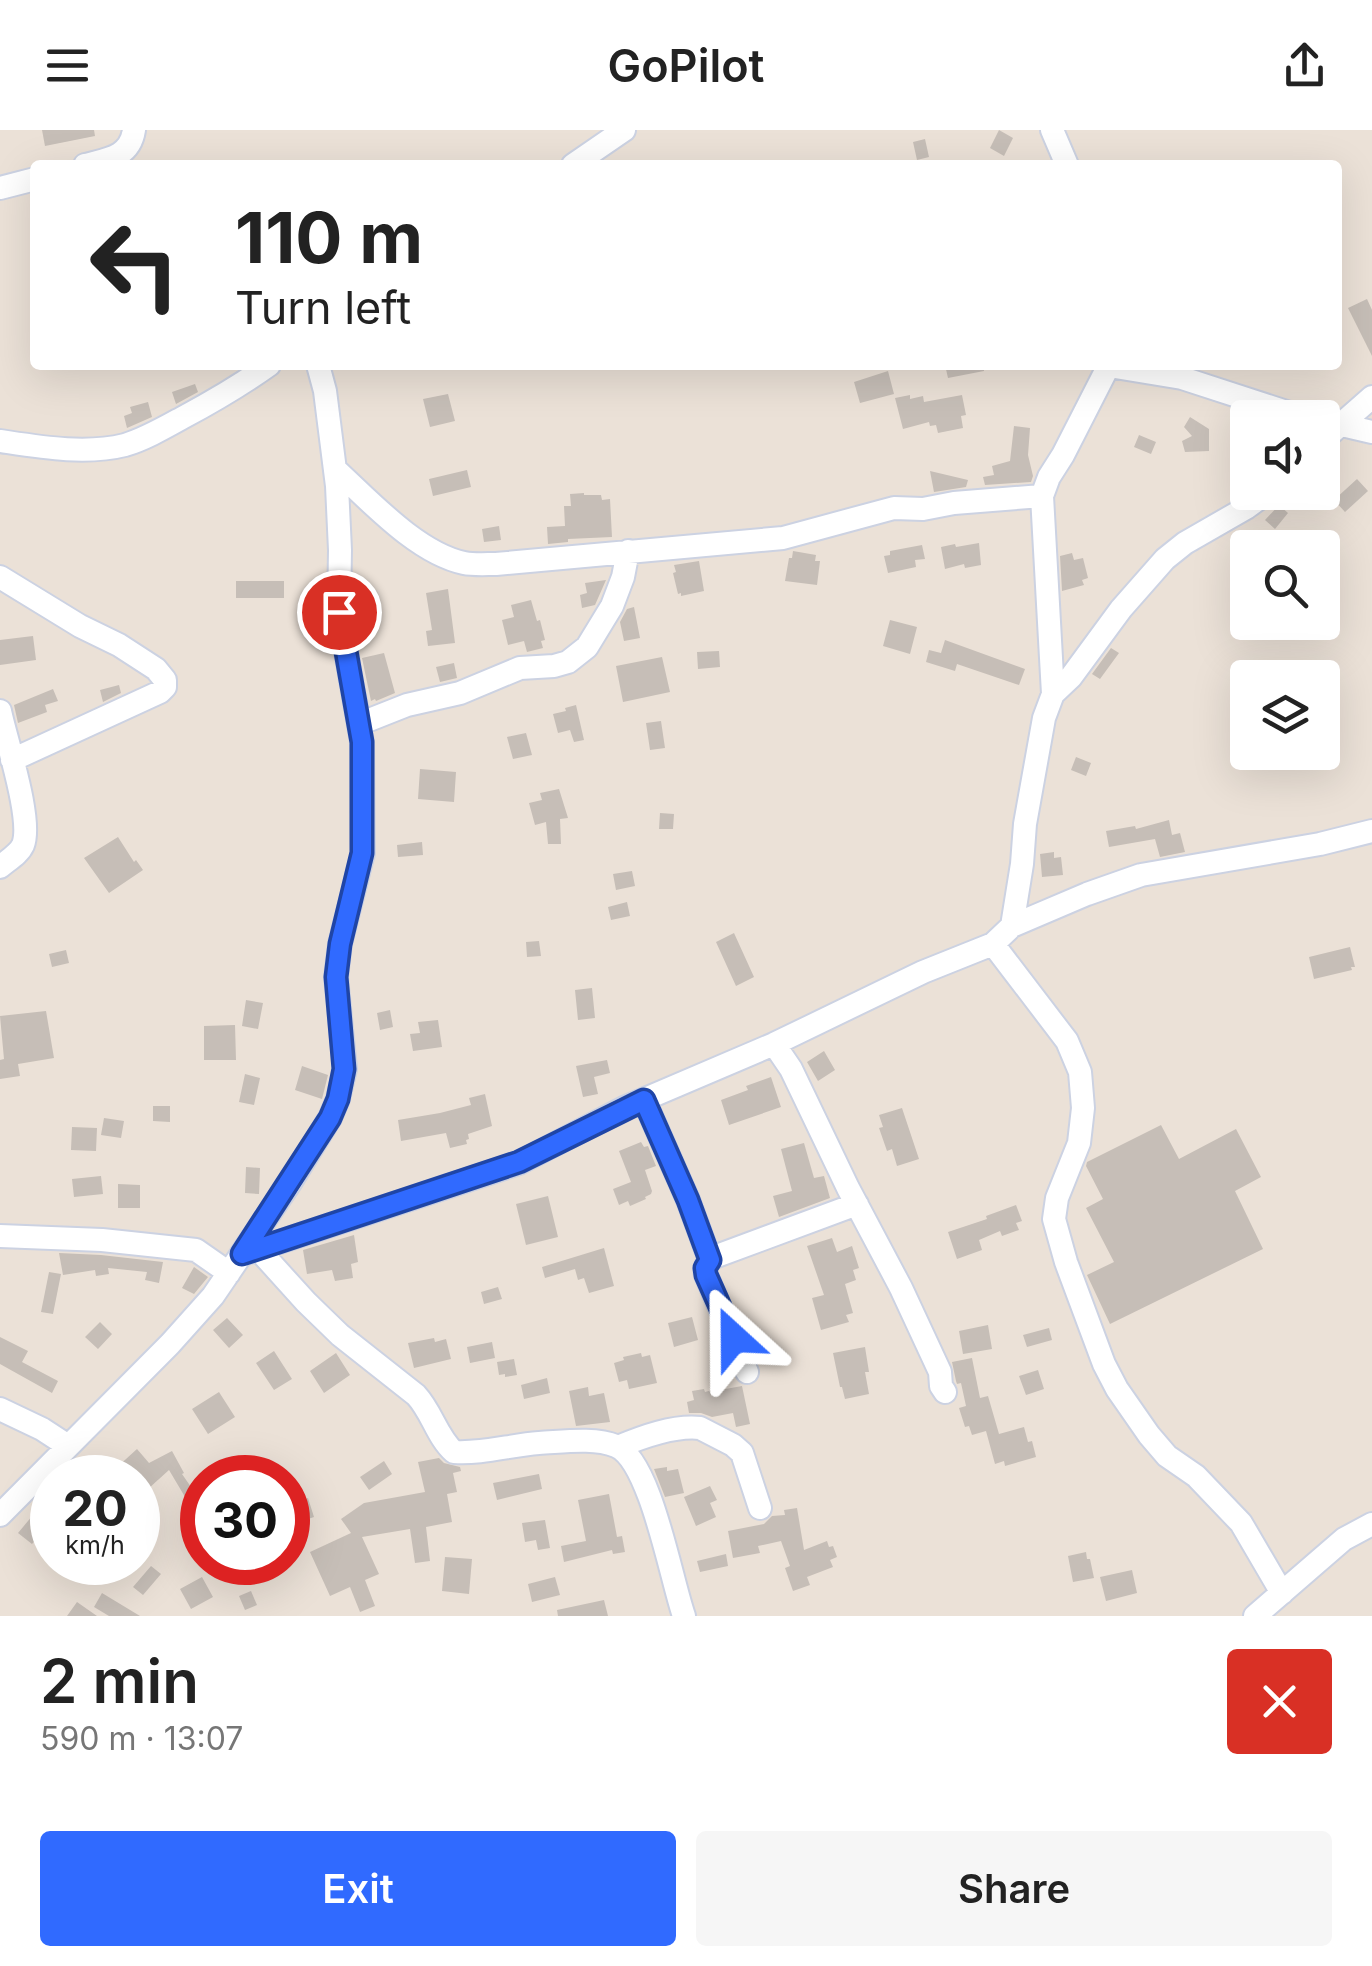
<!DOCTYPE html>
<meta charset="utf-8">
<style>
:root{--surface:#fff;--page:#f6f6f6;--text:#222;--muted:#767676;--accent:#306aff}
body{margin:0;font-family:Inter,sans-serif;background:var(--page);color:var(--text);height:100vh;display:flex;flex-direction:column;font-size:38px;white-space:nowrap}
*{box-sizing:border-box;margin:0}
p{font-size:32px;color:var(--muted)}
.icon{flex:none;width:55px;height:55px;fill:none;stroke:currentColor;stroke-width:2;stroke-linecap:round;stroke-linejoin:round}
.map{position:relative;height:1486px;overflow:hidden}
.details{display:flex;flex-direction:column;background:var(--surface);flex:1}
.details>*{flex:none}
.guide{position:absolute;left:30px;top:30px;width:1312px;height:210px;border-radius:10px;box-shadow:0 10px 40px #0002;background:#fff;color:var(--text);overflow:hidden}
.buttons{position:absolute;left:1230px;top:270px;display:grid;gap:20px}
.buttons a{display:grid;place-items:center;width:110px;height:110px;border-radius:10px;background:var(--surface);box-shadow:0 10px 40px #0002;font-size:50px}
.speed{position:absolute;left:30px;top:1325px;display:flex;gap:20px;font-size:50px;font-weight:700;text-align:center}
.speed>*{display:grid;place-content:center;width:130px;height:130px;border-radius:50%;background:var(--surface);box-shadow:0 10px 40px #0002;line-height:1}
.speed small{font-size:25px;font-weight:400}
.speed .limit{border:15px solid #d22;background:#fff;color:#111}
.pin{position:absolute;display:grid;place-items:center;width:85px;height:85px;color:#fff;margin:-42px;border:5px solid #fff;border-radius:50%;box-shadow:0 2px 10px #0007}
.me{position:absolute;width:110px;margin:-55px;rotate:336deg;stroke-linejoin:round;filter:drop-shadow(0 0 8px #0008)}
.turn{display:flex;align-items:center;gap:35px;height:210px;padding:0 40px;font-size:45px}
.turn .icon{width:130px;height:130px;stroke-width:2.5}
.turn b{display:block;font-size:70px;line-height:85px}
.round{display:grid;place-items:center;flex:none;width:105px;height:105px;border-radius:10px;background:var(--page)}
.head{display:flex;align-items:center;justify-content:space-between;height:170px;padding:0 40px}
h1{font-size:60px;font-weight:600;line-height:75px}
.action{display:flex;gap:20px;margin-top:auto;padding:20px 40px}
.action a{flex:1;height:115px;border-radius:10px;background:var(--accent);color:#fff;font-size:40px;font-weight:600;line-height:115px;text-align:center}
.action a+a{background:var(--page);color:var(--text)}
header{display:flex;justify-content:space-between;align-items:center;height:130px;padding:0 40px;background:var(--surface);font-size:45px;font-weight:600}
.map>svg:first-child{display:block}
</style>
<header><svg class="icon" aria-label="menu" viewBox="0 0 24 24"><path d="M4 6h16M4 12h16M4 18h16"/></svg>GoPilot<svg class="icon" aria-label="share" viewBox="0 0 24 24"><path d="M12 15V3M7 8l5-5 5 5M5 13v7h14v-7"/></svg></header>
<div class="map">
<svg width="1372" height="1486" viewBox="0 0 1372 1486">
<rect width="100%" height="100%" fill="#ebe1d7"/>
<path fill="#c6beb7" d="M42,0H94L95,6L45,16Z
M999,0L1013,8L1004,26L990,18Z
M925,9L929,27L917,30L913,12Z
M1367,169L1372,180V226L1348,178Z
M945,235H984V241L948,248Z
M888,241L894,264L860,273L854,252Z
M195,254L198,262L176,274L172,262Z
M448,264L455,291L430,297L423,269Z
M910,265V269L923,266L924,272L962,265L966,285L961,286L963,298L938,303L936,295L930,296L929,292L903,299L895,268Z
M148,272L152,287L127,298L124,286L132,283L130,277Z
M1190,287L1209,299V321L1185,322L1182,311L1192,306L1184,297Z
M1014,296L1030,298L1028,325L1033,346L1031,352L985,355L983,347L994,345L992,336L1010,331Z
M1139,305L1156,312L1151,324L1134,317Z
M467,340L471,357L433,366L429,349Z
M930,341L968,350L966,357L934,362Z
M1357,349L1368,361L1345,382L1334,370Z
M584,363V365H601L602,370L610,369L612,407L568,409V412L548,414L547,397L565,396L564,376H571L570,364Z
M1279,375L1288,383L1275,399L1265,390Z
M499,396L501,410L484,412L482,399Z
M979,413L981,435L965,438L964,434L945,439L941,417L955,414L956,417Z
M922,415L925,429L915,430L916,437L888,443L884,426L890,425V421Z
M793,421L816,425L815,431H820L817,455L785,451L789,428H792Z
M1072,423L1074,430L1083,428L1088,448L1082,450L1084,455L1062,461L1060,426Z
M699,431L704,461L681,466V463L678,464L673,443L676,442L674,435Z
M606,450L595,475L582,478L580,465L587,463L585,453Z
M236,451H284V468H236Z
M448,459L455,513L428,516L426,501L432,500L426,463Z
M531,470L537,491L540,490L545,510L541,511L543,518L527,522L524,511L508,515L502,490L514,487L511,475Z
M634,477L640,508L624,511L620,492L627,479Z
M890,490L917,497L910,524L883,516Z
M33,506L36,530L0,535V510Z
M945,510L1025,539L1019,555L957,534L955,541L926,532L929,520L941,523Z
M1111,518L1119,523L1100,549L1092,544Z
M719,521L720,537L698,539L697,522Z
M384,523L395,563L376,571L375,569L371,571L362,528Z
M662,527L670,562L623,572L616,536Z
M454,533L457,548L440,552L436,537Z
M119,555L121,563L103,572L100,560Z
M53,559L58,571L45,575L47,582L18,593L14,575Z
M576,575L584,610L574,612L570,600L558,603L553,584L566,581L565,578Z
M661,591L665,618L650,620L646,593Z
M526,603L532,625L513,629L507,607Z
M1076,627L1091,633L1086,646L1071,640Z
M420,639L456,642L454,672L418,669Z
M559,659L568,688L560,689L561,714H548L546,692L535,695L529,673L542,670L540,663Z
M660,683L674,684L673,699H659Z
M1169,690L1172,705L1180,703L1185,722L1160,727L1155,709L1109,717L1106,701L1135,696L1136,699Z
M118,707L134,732L136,730L143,740L109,763L84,728Z
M422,712L423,725L398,727L397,715Z
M1054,722V728L1061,727L1063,745L1042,747L1040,724Z
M632,741L635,756L616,760L613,744Z
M627,772L630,786L611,790L608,777Z
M734,803L754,847L736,856L716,812Z
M539,811L541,826L527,827L526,812Z
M1350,817L1355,837H1351L1352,840L1314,849L1309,827Z
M66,820L69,833L52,837L49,824Z
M592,858L595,888L578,890L575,860Z
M246,870L263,873L258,899L242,896Z
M390,880L393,897L380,900L377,883Z
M46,881L54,928L18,934L20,946L0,949V930L4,929L0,886Z
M438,890L442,917L413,921L410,904L420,903L418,892Z
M235,895L236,930H204V896Z
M824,921L835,940L818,951L807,932Z
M607,930L610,943L594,947L598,964L583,967L576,936Z
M302,936L328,945L322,969L295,960Z
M245,944L260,948L254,975L239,972Z
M771,947L781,977L729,995L721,970L748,960L746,956Z
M485,964L492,996L468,1004L469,1009L466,1010L467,1014L450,1018L446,1003L401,1011L398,990L440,983L471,975L469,968Z
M153,976H170V992L153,991Z
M902,978L919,1029L897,1036L892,1019L887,1021L879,998L883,997L879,985Z
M104,988L124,991L121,1008L101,1005Z
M1161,995L1179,1029L1236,999L1261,1047L1235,1061L1263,1119L1110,1194L1087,1145L1114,1132L1086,1078L1103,1069L1086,1036L1087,1032Z
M72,997L97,998L96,1021L71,1020Z
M641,1012L644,1017L648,1016L656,1036L645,1040L652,1061L651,1064L645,1067L646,1069L630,1076L628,1071L619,1075L613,1059L631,1052L619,1021Z
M804,1013L814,1048L824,1046L830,1068L779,1087L773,1066L792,1061L781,1019Z
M246,1037L260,1038L259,1064L245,1063Z
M101,1046L103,1064L74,1067L72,1049Z
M118,1054L140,1055V1078H118Z
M548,1066L558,1107L526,1115L516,1074Z
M1016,1075L1022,1091L1016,1093L1019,1100L1002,1106L1000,1101L979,1110L982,1120L957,1129L948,1102L987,1089L986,1086Z
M354,1105L358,1132L351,1134L353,1148L335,1151L332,1140L307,1144L303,1120Z
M832,1108L837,1122L852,1116L859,1138L853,1140L856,1150L845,1154L853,1183L846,1185L849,1192L821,1200L812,1168L824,1165L807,1116Z
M604,1118L614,1156L589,1163L584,1148L578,1150L575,1139L545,1148L542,1137Z
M59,1123L101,1125L163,1132L159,1153L145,1150L147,1142L108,1138L109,1144L96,1146L95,1140L63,1145Z
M194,1137L208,1147L194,1164L182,1158Z
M49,1142L61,1144L53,1184L41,1182Z
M498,1157L502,1169L484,1174L481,1162Z
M692,1187L698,1210L674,1217L668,1193Z
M227,1188L243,1205L229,1218L213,1200Z
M100,1192L112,1204L98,1219L85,1207Z
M988,1195L992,1219L963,1224L959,1201Z
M1049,1198L1052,1210L1027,1217L1023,1205Z
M0,1207L28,1221L22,1232L58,1251L52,1263L0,1234Z
M434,1208L435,1212L446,1209L451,1229L414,1238L408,1213Z
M492,1212L495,1228L470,1233L467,1217Z
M865,1217L869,1242H865L869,1264L845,1269L842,1257H840L833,1223Z
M274,1221L292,1249L274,1260L256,1233Z
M336,1223L350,1245L324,1263L310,1241Z
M641,1223L642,1227L650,1225L657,1253L629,1259L627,1250L619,1252L614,1233L624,1230L623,1227Z
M972,1228L980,1268L988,1266L999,1304L1024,1297L1028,1312L1032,1311L1036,1327L1005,1336L1004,1331L995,1334L986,1301L972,1305L969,1296L965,1297L959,1278L966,1276L961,1253L957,1254L956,1251L952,1232Z
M514,1229L517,1245L505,1247V1244L499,1245L497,1232Z
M1038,1240L1044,1259L1026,1265L1019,1246Z
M547,1248L550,1263L524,1269L521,1255Z
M742,1256L750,1294L736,1297L733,1283L712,1287L701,1283H689L687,1272L694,1270L692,1261L704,1259L705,1262L720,1258V1260Z
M588,1257L589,1266L604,1263L610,1292L576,1296L569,1261Z
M219,1262L235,1287L208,1304L192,1279Z
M137,1319L149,1333L172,1321L184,1343L182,1344L200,1370L191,1377L169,1340L138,1368V1348H122L115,1339Z
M439,1328L444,1333L460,1337L461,1341L453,1343L457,1362L447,1364L452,1392L426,1397L430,1431L415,1433L410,1399L362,1407L379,1444L365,1450L375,1476L360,1482L350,1457L330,1466L310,1422L351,1403L341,1389L364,1373L425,1362L418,1332Z
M384,1331L392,1344L369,1360L360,1347Z
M667,1337V1341L678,1339L684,1363L665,1367L654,1339Z
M539,1344L542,1359L497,1370L493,1353Z
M710,1356L717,1370L710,1373L716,1387L696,1396L684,1367Z
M609,1364L617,1407L622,1406L625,1422L613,1424L612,1420L564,1432L561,1416L586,1411L578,1370Z
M308,1368L314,1387L299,1392L292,1374Z
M52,1370V1391L32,1414L18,1403L33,1385L37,1389Z
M797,1378L804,1420L827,1411L829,1417L833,1416L837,1427L830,1430L833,1437L807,1447L810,1455L793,1461L785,1438L790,1436L781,1411L758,1416L760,1423L733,1428L728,1401L764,1394L772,1386L785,1385L784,1380Z
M545,1390L550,1418L538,1420L536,1410L525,1412L522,1393Z
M1086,1422L1087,1429H1090L1094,1448L1073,1452L1068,1426Z
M726,1424L728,1436L700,1442L697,1431Z
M445,1427L472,1429L469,1464L442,1461Z
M151,1436L161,1444L143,1465L133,1457Z
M1132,1440L1137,1463L1106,1471L1100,1447Z
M202,1447L213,1467L191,1479L180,1459Z
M555,1447L560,1465L532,1472L528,1454Z
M251,1461L257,1475L245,1480L239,1466Z
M102,1463L140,1486H109L94,1477Z
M604,1470L608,1486H558L557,1480Z
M77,1472L97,1486H67Z"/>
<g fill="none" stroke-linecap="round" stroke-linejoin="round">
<defs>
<path id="minor" d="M1052,0L1067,35
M85,35C108,29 130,27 134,0
M573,35L624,0
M0,58L35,49
M1109,236L1182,248L1305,288
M1342,295L1372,302
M0,311C40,317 85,325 125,315C145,309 164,298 182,288C212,272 241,255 269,235
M1322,311L1372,267
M335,339C370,371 417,423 464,433C474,435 486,434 496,434L783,408L894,378L923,379L954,373L1042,366
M0,447L80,496L119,515L156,539L165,550V557L160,562L12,630
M1053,564L1042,366L1049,347L1063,325L1109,235
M0,581C6,610 33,690 23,715C19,724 8,730 0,737
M359,594L407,575L460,563L520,538L554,536L568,532L587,517L612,476L623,447L628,421
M1012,796L1087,764L1141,745L1320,714L1372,701
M993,814L1067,911L1080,942L1083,978L1079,1013L1057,1068L1054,1089L1066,1132L1104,1234L1117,1259L1149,1305L1167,1326L1196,1346L1241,1393L1282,1463
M774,914L791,939L848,1058L901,1158L940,1242L941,1256L945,1262
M644,970L688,1070L710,1130
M0,1106L102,1110L196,1120L229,1143
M258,1119L306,1172L340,1205L416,1265C432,1282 437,1307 454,1322C482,1324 511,1315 539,1313C562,1312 594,1307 616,1316C651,1331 671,1450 684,1486
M243,1124L519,1033L624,978L774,914L923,842L993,814L1012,796L1022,734L1025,694L1044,588L1053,564L1071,547L1121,479L1165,429L1185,413L1246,378L1268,362
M747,1242L706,1145C704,1136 707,1133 714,1127L857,1074
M0,1279L42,1299L68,1316
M618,1317C642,1307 674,1295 700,1298L733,1315L742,1323L760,1378
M0,1385L170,1214L213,1166L290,1053L330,988L338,969L345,939L336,847L340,814L363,723L362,612L339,482L340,420L337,356L325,261L318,235
M1255,1486L1344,1409L1372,1394"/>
</defs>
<use href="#minor" stroke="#ccd2e2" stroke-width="26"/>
<use href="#minor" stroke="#fff" stroke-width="22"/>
</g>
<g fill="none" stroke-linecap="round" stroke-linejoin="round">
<defs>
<path id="route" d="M339,482L362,612V723L340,814L336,847L344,939L338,969L330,988L242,1124L519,1032L644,970L688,1070L710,1130L705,1138L706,1145L734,1208"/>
</defs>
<use href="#route" stroke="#1f45a6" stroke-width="25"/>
<use href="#route" stroke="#306aff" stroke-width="18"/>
</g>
</svg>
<div class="buttons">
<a><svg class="icon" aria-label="sound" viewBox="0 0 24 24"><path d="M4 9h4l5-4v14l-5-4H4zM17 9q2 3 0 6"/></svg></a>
<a><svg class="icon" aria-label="search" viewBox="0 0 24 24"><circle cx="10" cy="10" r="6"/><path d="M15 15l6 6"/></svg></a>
<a><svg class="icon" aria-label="layers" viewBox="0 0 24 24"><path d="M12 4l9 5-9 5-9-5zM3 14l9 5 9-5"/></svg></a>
</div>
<div class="speed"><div>20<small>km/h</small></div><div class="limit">30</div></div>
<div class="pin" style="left:339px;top:482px;background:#d93025"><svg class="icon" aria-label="arrive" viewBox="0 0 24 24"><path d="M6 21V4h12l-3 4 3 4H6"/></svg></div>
<svg class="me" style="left:734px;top:1208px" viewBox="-20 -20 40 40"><path d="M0-17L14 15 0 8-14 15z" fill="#306aff" stroke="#fff" stroke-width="4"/></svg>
<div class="guide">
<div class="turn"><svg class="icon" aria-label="left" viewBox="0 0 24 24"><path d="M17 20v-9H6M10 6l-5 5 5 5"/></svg><div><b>110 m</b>Turn left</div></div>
</div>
</div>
<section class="details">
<div class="head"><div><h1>2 min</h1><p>590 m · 13:07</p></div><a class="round" style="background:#d93025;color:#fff"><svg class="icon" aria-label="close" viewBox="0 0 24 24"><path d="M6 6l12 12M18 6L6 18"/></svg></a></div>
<div class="action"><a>Exit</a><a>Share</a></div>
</section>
